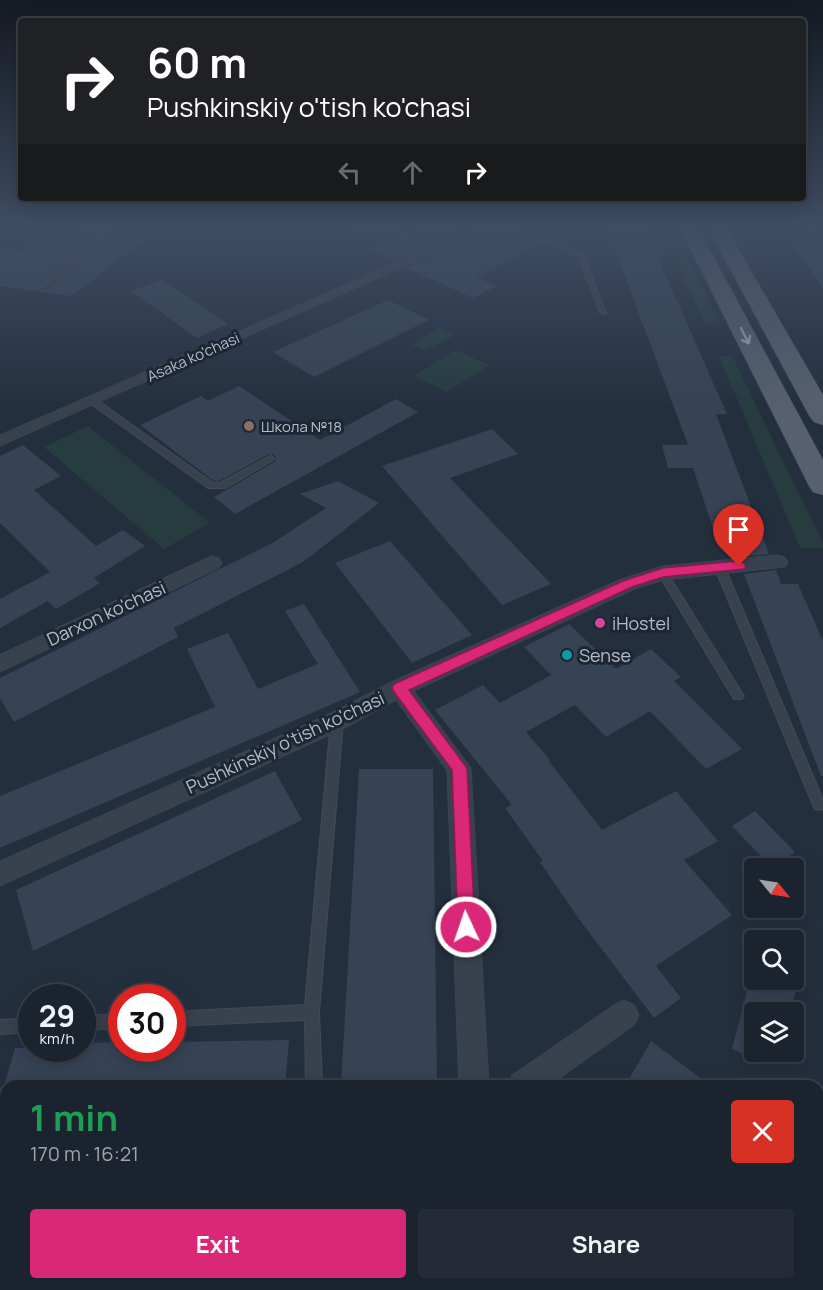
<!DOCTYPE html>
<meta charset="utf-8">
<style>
:root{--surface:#1b232e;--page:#242b36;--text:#f1f3f6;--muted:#a0a4aa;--line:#39404a;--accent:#db2777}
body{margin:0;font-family:Manrope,sans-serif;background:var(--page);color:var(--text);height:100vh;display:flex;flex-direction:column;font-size:22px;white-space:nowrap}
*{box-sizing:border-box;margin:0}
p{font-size:20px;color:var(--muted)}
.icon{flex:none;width:33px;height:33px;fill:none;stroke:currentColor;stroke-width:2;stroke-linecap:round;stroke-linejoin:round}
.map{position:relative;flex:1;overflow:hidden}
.sheet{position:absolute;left:0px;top:1080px;width:824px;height:210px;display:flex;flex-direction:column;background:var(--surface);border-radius:18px 18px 0 0;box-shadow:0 3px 15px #0003,0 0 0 2px var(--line)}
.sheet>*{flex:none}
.guide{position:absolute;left:18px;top:18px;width:788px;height:183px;border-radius:6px;box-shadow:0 3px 15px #0003,0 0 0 2px var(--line);background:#202124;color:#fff;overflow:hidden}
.needle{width:39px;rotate:120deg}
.tools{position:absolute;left:744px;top:858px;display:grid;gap:12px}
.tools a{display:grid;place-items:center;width:60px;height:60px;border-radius:6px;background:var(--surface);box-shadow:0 3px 15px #0003,0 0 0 2px var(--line);font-size:30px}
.speed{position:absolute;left:18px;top:984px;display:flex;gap:12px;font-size:30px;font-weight:700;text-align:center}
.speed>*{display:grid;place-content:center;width:78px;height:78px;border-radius:50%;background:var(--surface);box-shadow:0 3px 15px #0003,0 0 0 2px var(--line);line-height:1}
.speed small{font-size:15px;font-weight:400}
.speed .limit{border:9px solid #d22;background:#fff;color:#111}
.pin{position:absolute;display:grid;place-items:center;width:51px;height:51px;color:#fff;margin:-62px -26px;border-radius:50% 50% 50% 0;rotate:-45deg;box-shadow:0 0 6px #0007}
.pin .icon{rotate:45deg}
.me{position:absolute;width:66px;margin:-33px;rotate:357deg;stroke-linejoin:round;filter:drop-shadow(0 0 4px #0008)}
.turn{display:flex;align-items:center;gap:21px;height:126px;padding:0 30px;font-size:27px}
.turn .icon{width:78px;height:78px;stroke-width:2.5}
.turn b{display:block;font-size:42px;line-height:51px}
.lanes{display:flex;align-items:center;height:57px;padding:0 30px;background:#0003;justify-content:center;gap:30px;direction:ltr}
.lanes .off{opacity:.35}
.round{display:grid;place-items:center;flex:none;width:63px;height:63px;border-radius:6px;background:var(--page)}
.headline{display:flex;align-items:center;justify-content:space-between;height:102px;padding:0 30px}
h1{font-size:36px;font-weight:700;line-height:45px;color:#1e9e55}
.primary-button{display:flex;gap:12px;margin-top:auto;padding:12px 30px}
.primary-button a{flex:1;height:69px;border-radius:6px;background:var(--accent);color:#fff;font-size:24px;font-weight:700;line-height:69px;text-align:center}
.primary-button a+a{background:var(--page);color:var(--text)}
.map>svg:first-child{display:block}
</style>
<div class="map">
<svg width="823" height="1290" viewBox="0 0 823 1290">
<rect width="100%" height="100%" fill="#242f3e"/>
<path fill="#263c3f" d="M660,228H673L719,323H705Z
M440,328L455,335L425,351L411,344Z
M456,350L489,365L447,392L414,376Z
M719,356H732L823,543V548H800Z
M88,426L210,523L164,549L44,447Z"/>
<path fill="#364354" d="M78,228L104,230L40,283L39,289H46L116,231L149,236L72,296L0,286V249L20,252L44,235L66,238Z
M416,228H468L440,241L411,231Z
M493,228H505L542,244L475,277L497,286L473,298L407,268Z
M607,228H653L666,258H658L727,414H716L769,554L738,557L735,549H720L693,468H668L662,445H688Z
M804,228H823V288L792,244Z
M390,240L418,244L425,248L394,261L368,249Z
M162,280L228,324L197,338L131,291Z
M388,300L429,320L314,377L273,352Z
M239,386L320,440L396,399L418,412L235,514L214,497L276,461V457L272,454L267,455L219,481H214L140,425L201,396L208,401Z
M492,429L518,454L450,478L551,584L502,605L382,466Z
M23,445L61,476L34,490L96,546L123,530L145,546L94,578L100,583L56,609L48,601L0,628V599L50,572L0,523V456Z
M338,481L379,503L303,562L174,628L178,637L14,722L0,698V678L274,542L326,508L300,494Z
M390,541L472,635L412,663L335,563Z
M776,570L781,584H798L823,641V776H821L744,574Z
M304,604L360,692L0,848V796L215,707L187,649L228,633L258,689L318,664L285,611Z
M569,624L616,669L651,649L681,677L674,681L742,749L706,769L650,711L606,737L575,705L526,732L550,760L549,761L602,830L676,791L718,841L684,860L732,915L656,966L681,998L654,1018L579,919L540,862L543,861L505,808L512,805L435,710L483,685L500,703L551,675L524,647Z
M359,769H433L437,1086H341Z
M275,771L302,820L33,951L16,890Z
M755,811L795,852L772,868L732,826Z
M750,980H798L791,1012H754V1059L732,1049Z
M289,1040L285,1086H4L15,1048H82V1043L122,1042V1048H172V1042Z
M651,1041L711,1086H625Z"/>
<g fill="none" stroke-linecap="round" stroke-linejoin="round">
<defs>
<path id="service" d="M109,228H116L45,287H41V285Z
M507,228H516L583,254L606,313L605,314L600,313L578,256Z
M90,399H96L213,483H220L268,457L271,456L275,459L225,488H208L90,403Z
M720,565L725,568L823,800V809L819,810L815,809L813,805L715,568Z
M663,570L666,571L742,693L744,696L742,699H734L658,573Z
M337,716L341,718L343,721L319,1012L322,1086H306L305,1020L172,1026V1012L305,1005L331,721L333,718Z
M122,1014V1028L82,1030V1016Z
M32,1018V1032L0,1034V1020Z
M0,1201H6V1217H0Z
M6,1219V1254L0,1257V1221Z
M224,1284H242V1290H224Z"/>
<path id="minor" d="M349,228C380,228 412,229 440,243L474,228H491L0,446V435L430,248L419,242L355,232Z
M778,555L785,557L788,562L785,567L664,580L635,589L414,691L471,768L489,1086H459L447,771L396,700L345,728L0,886V861L329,714L391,682L621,579L663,566Z
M212,556L219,558L222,563L219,568L0,672V655Z
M624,1000L634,1005L639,1015L634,1025L549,1086H508L512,1075L614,1005Z
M467,1284H503V1290H467Z"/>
<path id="primary" d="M680,228H698L823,460V495L813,492L809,486Z
M708,228H726L823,395V425L814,422L810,417Z"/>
</defs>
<use href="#service" stroke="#414a57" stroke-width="2"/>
<use href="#minor" stroke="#414a57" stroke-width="1"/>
<use href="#primary" stroke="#414a57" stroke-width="1"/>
<use href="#service" fill="#38414e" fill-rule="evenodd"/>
<use href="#minor" fill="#38414e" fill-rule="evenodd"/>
<use href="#primary" fill="#56606e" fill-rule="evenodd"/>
</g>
<defs><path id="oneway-shaft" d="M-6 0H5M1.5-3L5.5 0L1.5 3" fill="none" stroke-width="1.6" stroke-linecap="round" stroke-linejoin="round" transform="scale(1.5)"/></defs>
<use stroke="#a1aab7" href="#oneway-shaft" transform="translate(745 336) rotate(63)"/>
<linearGradient id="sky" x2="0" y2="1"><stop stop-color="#141a22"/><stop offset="0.56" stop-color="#3f4d63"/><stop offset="1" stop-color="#3f4d63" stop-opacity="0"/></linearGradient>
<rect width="823" height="409" fill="url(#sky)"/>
<path fill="#db2777" stroke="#8e194d" stroke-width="1.5" d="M739,561L744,563L746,566L744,569L663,577L632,587L409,690L467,768L475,927L473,933L466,936L460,933L458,927L452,770L394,692L392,688L394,684L623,581L663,568Z"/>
<circle fill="#8d6e63" stroke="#1d2633" stroke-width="2" cx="249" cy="426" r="6"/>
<circle fill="#d1479c" stroke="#1d2633" stroke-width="2" cx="600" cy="623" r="6"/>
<circle fill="#0f9aa8" stroke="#1d2633" stroke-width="2" cx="567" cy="655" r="6"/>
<g text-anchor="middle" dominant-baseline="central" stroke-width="6" stroke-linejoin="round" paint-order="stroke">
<g font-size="15" fill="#b4bcc9" stroke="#1d2633">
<text transform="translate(193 357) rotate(-24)">Asaka ko'chasi</text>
</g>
<g font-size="15" fill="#b4bcc9" stroke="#1d2633" text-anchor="start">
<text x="261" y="426">Школа №18</text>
</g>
<g font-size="18" fill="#b4bcc9" stroke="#1d2633">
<text transform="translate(106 613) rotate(-25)">Darxon ko'chasi</text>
<text transform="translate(285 742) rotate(-25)">Pushkinskiy o'tish ko'chasi</text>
</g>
<g font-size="18" fill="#b4bcc9" stroke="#1d2633" text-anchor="start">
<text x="612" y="623">iHostel</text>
<text x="579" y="655">Sense</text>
</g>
</g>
</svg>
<div class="tools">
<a><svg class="needle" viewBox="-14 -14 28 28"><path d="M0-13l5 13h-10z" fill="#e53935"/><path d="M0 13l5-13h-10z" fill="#a0a4aa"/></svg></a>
<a><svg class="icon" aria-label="search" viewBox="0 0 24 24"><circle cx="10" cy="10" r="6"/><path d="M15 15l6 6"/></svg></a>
<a><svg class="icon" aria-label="layers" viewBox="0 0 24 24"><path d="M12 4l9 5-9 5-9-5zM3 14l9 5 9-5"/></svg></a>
</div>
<div class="speed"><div>29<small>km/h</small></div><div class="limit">30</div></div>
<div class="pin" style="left:739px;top:566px;background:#d93025"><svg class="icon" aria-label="arrive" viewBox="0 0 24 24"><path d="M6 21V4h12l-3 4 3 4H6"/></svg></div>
<svg class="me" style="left:466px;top:927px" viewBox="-20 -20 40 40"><circle r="17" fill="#db2777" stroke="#fff" stroke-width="3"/><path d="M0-11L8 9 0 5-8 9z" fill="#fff"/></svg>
<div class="guide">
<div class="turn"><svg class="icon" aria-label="right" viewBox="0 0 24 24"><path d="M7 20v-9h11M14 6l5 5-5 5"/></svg><div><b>60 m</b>Pushkinskiy o'tish ko'chasi</div></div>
<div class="lanes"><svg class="icon off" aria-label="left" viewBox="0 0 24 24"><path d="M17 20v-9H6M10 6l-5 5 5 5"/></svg><svg class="icon off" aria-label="ahead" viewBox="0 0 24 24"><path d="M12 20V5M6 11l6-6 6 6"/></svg><svg class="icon" aria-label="right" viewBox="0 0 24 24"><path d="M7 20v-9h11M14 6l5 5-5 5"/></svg></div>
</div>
<section class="sheet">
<div class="headline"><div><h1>1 min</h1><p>170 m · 16:21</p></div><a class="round" style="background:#d93025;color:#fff"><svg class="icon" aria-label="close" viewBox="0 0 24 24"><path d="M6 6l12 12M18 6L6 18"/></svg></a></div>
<div class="primary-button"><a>Exit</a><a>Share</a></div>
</section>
</div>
